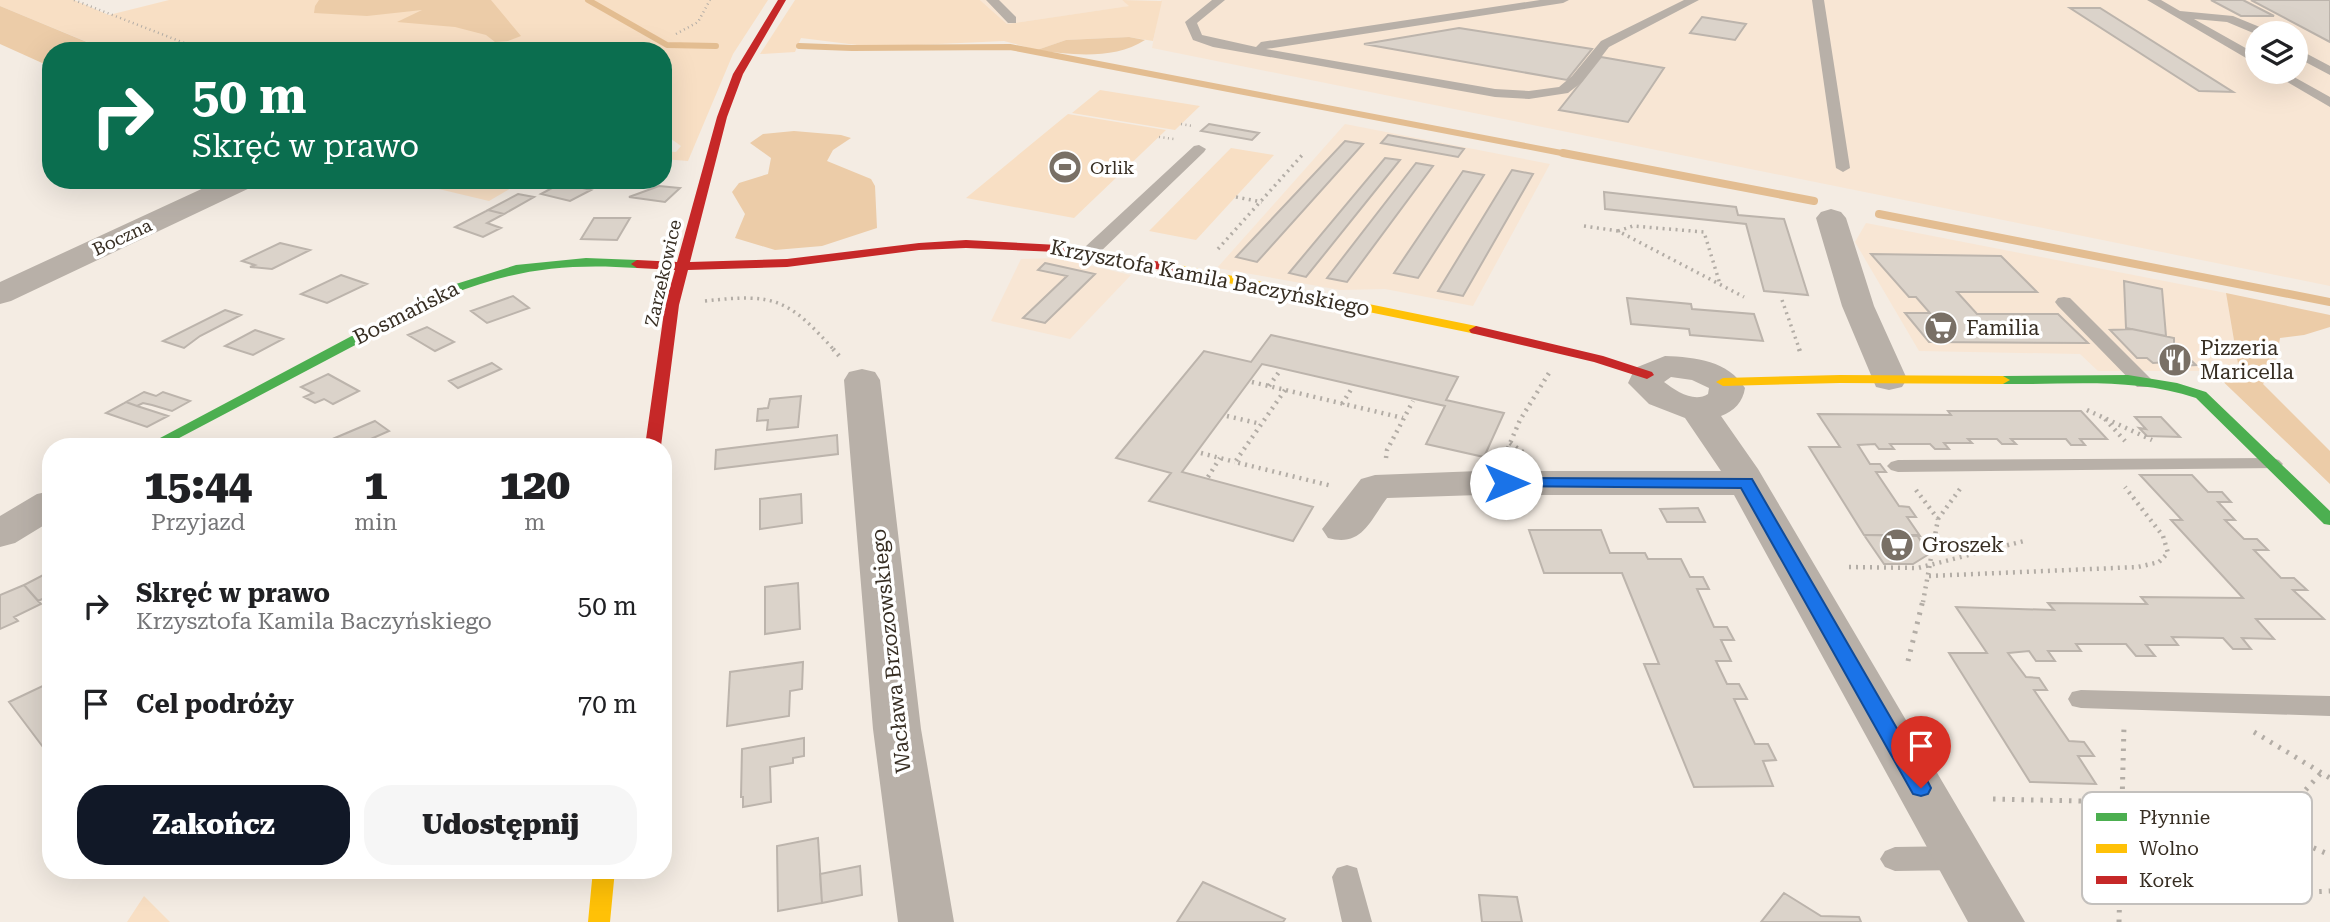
<!DOCTYPE html>
<html lang="pl">
<meta charset="utf-8">
<style>
:root{--surface:#fff;--page:#f6f6f6;--text:#202124;--muted:#757577;--accent:#111827}
body{margin:0;font-family:"Roboto Serif",serif;background:var(--page);color:var(--text);height:100vh;display:flex;flex-direction:column;font-size:26px;white-space:nowrap}
*{box-sizing:border-box;margin:0}
p{font-size:23px;color:var(--muted)}
.icon{flex:none;width:38px;height:38px;fill:none;stroke:currentColor;stroke-width:2;stroke-linecap:round;stroke-linejoin:round}
.map{position:relative;flex:1;overflow:hidden}
.details{position:absolute;left:42px;top:438px;width:630px;height:441px;display:flex;flex-direction:column;background:var(--surface);border-radius:28px;box-shadow:0 7px 28px #0002}
.details>*{flex:none}
.top-card{position:absolute;left:42px;top:42px;width:630px;height:147px;border-radius:28px;box-shadow:0 7px 28px #0002;background:#0b6e4f;color:#fff;overflow:hidden}
.buttons{position:absolute;left:2245px;top:21px;display:grid;gap:14px}
.buttons a{display:grid;place-items:center;width:63px;height:63px;border-radius:50%;background:var(--surface);box-shadow:0 7px 28px #0002;font-size:35px}
.pin{position:absolute;display:grid;place-items:center;width:60px;height:60px;color:#fff;margin:-72px -30px;border-radius:50% 50% 50% 0;rotate:-45deg;box-shadow:0 0 7px #0007}
.pin .icon{rotate:45deg}
.me{position:absolute;width:77px;margin:-38px;rotate:90deg;stroke-linejoin:round;filter:drop-shadow(0 0 5px #0008)}
.turn{display:flex;align-items:center;gap:24px;height:147px;padding:0 35px;font-size:32px}
.turn .icon{width:91px;height:91px;stroke-width:2.5}
.turn b{display:block;font-size:49px;line-height:60px}
.eta{display:flex;justify-content:space-evenly;align-items:center;height:119px;text-align:center}
.eta b{font-size:42px;font-weight:800;line-height:49px}
.cta{display:flex;gap:14px;margin-top:auto;padding:14px 35px}
.cta a{flex:1;height:80px;border-radius:28px;background:var(--accent);color:#fff;font-size:28px;font-weight:800;line-height:80px;text-align:center}
.cta a+a{background:var(--page);color:var(--text)}
ul{padding:0;list-style:none}
li{display:flex;align-items:center;gap:21px;height:98px;padding:0 35px}
li div{flex:1}
li b{display:block;font-size:26px}
li em{font-style:normal}
.map>svg:first-child{display:block}
</style>
<div class="map">
<svg width="2330" height="922" viewBox="0 0 2330 922">
<rect width="100%" height="100%" fill="#f4ece3"/>
<path fill="#f8e6d4" fill-rule="evenodd" d="M980,0H1122L1130,6L1007,24Z
M1161,0H2330V286L1152,48ZM2258,33H2296V72H2258Z
M1345,124L1550,164L1473,306L1385,289L1340,290L1217,268Z
M1866,223L2226,293L2239,371H2098L2080,354L1919,351L1855,242Z
M1057,258L1131,275L1070,339L991,321L1021,259Z"/>
<path fill="#f8dfc4" d="M0,0H74L109,15L169,0H768L733,54L688,161L663,159V151L676,152L681,146L663,133V51H109L0,6Z
M795,0H980L1007,24L1129,6L1122,0L1162,1L1153,41L1129,37L1066,40L1037,50L1004,41L873,47L801,38L795,52L760,54Z
M1100,90L1200,106L1175,130L1072,113Z
M1068,114L1166,130L1074,218L966,198Z
M1231,148L1274,155L1196,240L1149,231Z
M401,180H506L518,184L489,201Z
M144,896L170,922H127Z"/>
<path fill="#eccca8" d="M319,0H491L521,36L508,41L495,42L486,35L455,27L397,22L422,10L367,16L314,13L315,6Z
M0,6L94,45L109,51H51V67L0,44Z
M1129,37L1145,40C1114,60 1071,55 1037,50L1066,40Z
M794,131L841,135L851,138L833,150L827,161L871,179L875,186L877,228L822,246L775,250L735,238L745,214L732,192L739,183L768,174L771,158L750,143L763,134Z
M2226,293L2330,315V327L2304,335L2280,338L2275,367L2263,384L2330,451V484L2212,371L2239,370Z"/>
<g fill="none" stroke-linecap="round" stroke-linejoin="round">
<path stroke="#e3bd91" stroke-width="6" d="M588,0L667,45L716,46
M799,46L852,48L1010,47L1572,155"/>
<path stroke="#e3bd91" stroke-width="8" d="M1563,153L1814,201
M1879,214L2330,302"/>
</g>
<path fill="#dbd3ca" stroke="#bcb4ac" stroke-width="2" d="M2211,0H2243L2274,16H2241Z
M2251,0H2330V42Z
M2070,8H2100L2233,92L2199,91Z
M1702,17L1746,24L1735,40L1690,33Z
M1459,28L1592,49L1567,80L1364,44Z
M1601,57L1664,68L1628,122L1559,110Z
M1209,124L1259,133L1252,140L1201,131Z
M1388,135L1464,149L1458,157L1381,143Z
M1345,141L1363,144L1257,262L1236,257Z
M1385,158L1400,160L1306,277L1289,273Z
M1416,163L1433,166L1347,282L1327,278Z
M1512,170L1533,174L1463,296L1438,291Z
M1463,171L1484,175L1418,278L1394,273Z
M561,183L591,190L570,201L541,194Z
M659,186L680,188L665,202L629,197Z
M1604,192L1736,207L1738,215L1784,219L1808,295L1764,291L1746,224L1605,209Z
M518,194L534,197L504,214L488,210Z
M488,210L504,214L487,223L501,228L483,237L455,227Z
M594,218H630L617,240L581,239Z
M280,243L310,250L272,269L250,267L255,265L242,261Z
M1871,254L2001,256L2037,292H1957L1977,314H2058L2088,343L1929,342L1905,313H1930L1916,297H1909Z
M1045,263L1095,274L1045,323L1023,318L1067,276L1038,270Z
M341,275L367,284L327,303L301,294Z
M2124,281L2162,289L2166,336L2126,328Z
M513,296L529,308L487,323L471,311Z
M1627,298L1691,304L1692,309L1754,314L1763,341L1690,335L1689,329L1631,324Z
M225,310L241,315L200,336L184,348L163,341Z
M427,327L454,342L435,351L408,335Z
M2132,329L2174,338V344L2196,365L2174,366L2168,362L2153,363L2147,358H2137L2110,330Z
M255,330L283,339L253,355L225,346Z
M1271,335L1458,377L1446,400L1504,413L1484,457L1426,444L1445,406L1262,364L1182,472L1313,507L1293,541L1149,501L1171,473L1116,458L1204,351L1251,362Z
M492,363L501,369L458,388L449,381Z
M328,374L359,391L333,404L324,399L315,403L304,397L313,393L301,387Z
M144,392L156,396L163,392L190,401L172,411L152,405L143,403L137,406L126,402Z
M801,396L798,427L767,430L768,420L757,421L758,409L768,408L770,399Z
M126,402L137,406L168,416L147,427L106,413Z
M1948,411H2081L2107,439H2080L2085,445H2071L2066,439H2011L2016,444H2002L1997,439H1968L1972,443H1944L1949,449H1935L1930,444H1890L1894,449H1879L1875,444L1858,445L1870,464H1880L1886,472H1876L1899,506L1909,507L1916,517H1907L1920,536L1864,535L1809,447H1840L1818,414L1951,415Z
M2135,417H2161L2180,437L2147,436L2139,428L2146,429Z
M375,421L389,431L355,446H316Z
M837,435L838,454L715,469L716,450Z
M2140,475H2192L2208,492H2222L2231,502H2218L2235,520H2225L2244,539H2257L2268,550H2254L2281,578H2294L2307,590H2293L2324,619H2256L2274,639L2242,638L2251,649H2233L2223,638L2172,637L2178,645H2146L2155,656H2136L2126,644H2076L2081,651H2048L2055,661H2036L2029,651L2008,653L2026,677L2039,678L2047,690H2034L2069,741L2084,742L2094,756H2078L2096,784L2030,782L1949,653H1987L1956,607L2054,610L2048,603L2147,604L2141,597L2243,598L2171,520H2182Z
M801,494L802,523L760,529V499Z
M1698,508L1705,522H1667L1660,509Z
M1529,530H1601L1610,553H1645L1648,559H1681L1690,577H1703L1709,589H1697L1714,627H1727L1734,640H1721L1731,661H1716L1727,684H1739L1747,699H1734L1755,744H1768L1776,760L1763,761L1773,786L1694,787L1644,664H1659L1622,573H1544Z
M1864,535H1917L1929,554L1913,564H1884Z
M51,571V595L38,601L24,585Z
M798,583L800,629L765,634V587Z
M24,585L41,604L14,617L18,621L0,629V595Z
M803,662L802,689L790,691L789,716L727,726L730,672Z
M51,682V743L43,747L9,702Z
M804,738V756L793,758V763L770,767L771,802L743,807V797H741L742,749Z
M818,838L822,903L778,911L777,846Z
M860,866L862,895L822,903L820,874Z
M1203,882L1285,919L1283,922H1177Z
M1784,893L1821,916L1859,917L1861,922H1761Z
M1479,895L1517,897L1522,922H1482Z"/>
<g fill="none" stroke-linecap="round" stroke-linejoin="round">
<path stroke="#b3ada6" stroke-width="2.5" stroke-dasharray="1 3.5" stroke-linecap="butt" d="M74,0L205,51
M676,34L698,22L710,0
M1181,124L1193,126
M1159,137L1174,139"/>
<path stroke="#b3ada6" stroke-width="3.5" stroke-dasharray="2 4.5" stroke-linecap="butt" d="M1236,197L1262,202
M1584,226L1618,231L1744,297
M1618,231L1633,226L1704,232L1720,284
M1218,249L1304,153
M1782,300L1800,351
M705,301C776,293 788,299 835,351"/>
<path stroke="#b3ada6" stroke-width="4.5" stroke-dasharray="2 5" stroke-linecap="butt" d="M833,349L842,359
M1799,349L1800,352
M1252,382L1403,418
M1269,386L1279,372
M1285,390L1235,462L1332,486
M1342,404L1352,388
M2087,410L2152,440
M1227,416L1261,424
M2105,419L2125,441
M1510,443L1523,452
M1201,453L1235,462
M1505,455L1520,420L1549,373
M1386,458L1387,450L1413,401
M1208,477L1220,458
M1916,490L1938,519L1923,602
M1938,519L1960,489
M1849,567L1918,568L2024,541
M1929,576L2138,567L2159,562L2168,553L2163,536L2125,487"/>
<path stroke="#b3ada6" stroke-width="5" stroke-dasharray="2.5 7" stroke-linecap="butt" d="M1908,661L1923,600
M2254,732L2330,778
M1993,799L2122,802L2270,829L2321,773
M2270,829L2330,855
M2120,902L2330,891
M2119,922L2124,726"/>
<path fill="#b8b0a8" fill-rule="evenodd" d="M986,0H999L1016,17V23H1008Z
M1212,0H1225L1197,23L1202,35L1256,47L1261,42L1540,0H1569L1563,3L1266,49L1495,89L1529,91L1559,87L1572,76L1601,41L1684,0H1699L1609,47L1582,82L1568,93L1529,99L1495,97L1213,47L1193,40L1185,22Z
M1812,0H1824L1850,168L1843,172L1836,168Z
M2147,0H2161L2180,11L2233,16L2267,30L2269,33L2258,35L2227,22L2194,19L2258,55V65Z
M2296,48L2330,66V75L2296,57Z
M2270,72H2285L2330,97V107Z
M1199,145L1206,149L1204,152L1097,255H1085L1083,251L1085,247L1194,146Z
M2064,297L2070,298L2151,379L2154,383L2151,387H2137L2058,306L2055,302L2058,298Z
M2272,458L2279,460L2283,464L2279,468L1898,472L1891,470L1887,466L1891,462L1898,460Z
M2081,690L2330,696V716L2081,708L2072,706L2068,699L2072,692Z
M1961,846L1971,850L1976,858L1971,866L1961,870L1895,871L1885,867L1880,859L1885,851L1895,847Z
M1347,865L1357,868L1372,922H1342L1332,877L1337,868Z"/>
<path fill="#b8b0a8" fill-rule="evenodd" d="M221,180H258L254,186L11,301L0,304V282Z
M1831,209L1841,212L1846,218L1874,306L1907,379L1902,387L1889,390L1876,387L1842,306L1816,218L1821,212Z
M1665,356C1696,357 1728,361 1745,388C1743,402 1734,411 1721,416L1758,469L2025,922H1968L1734,495H1479L1387,498C1369,522 1362,547 1328,538L1322,529L1361,479L1375,475L1479,471H1721L1685,418L1649,404L1628,383L1635,368ZM1671,377L1692,380L1709,388L1708,394C1694,403 1676,391 1664,382Z
M862,369L875,372L880,380L921,729L954,922H898L873,729L844,380L849,372Z
M51,491V521L15,543L0,547V516L37,494Z"/>
<path fill="#4caf50" fill-rule="evenodd" d="M586,258L637,260L643,264L637,268C568,263 514,269 450,295L164,446H145L440,289L516,265Z
M2128,375L2177,383L2206,392L2330,511V525L2324,524L2196,398C2133,377 2068,385 2003,384L1996,380L2003,376Z"/>
<path fill="#ffc107" fill-rule="evenodd" d="M1179,265L1476,326L1483,330L1476,334L1174,272V266Z
M1840,375L2003,376L2010,380L2003,384L1840,383L1723,386L1716,382L1723,378Z
M593,870H615L610,922H588Z"/>
<path fill="#c62828" fill-rule="evenodd" d="M778,0H786L743,74L727,117L690,262L787,259L919,243L966,240L1058,245L1179,265L1185,269L1179,273L1058,252L966,248L919,250L787,267L688,270L679,305L661,446H645L665,305L675,270L637,268L631,264L637,260L677,262L717,117L733,74Z
M1476,326L1603,356L1652,372L1654,375L1647,379L1594,362L1471,333L1469,330Z"/>
</g>
<path fill="#1a73e8" stroke="#114b97" stroke-width="2" d="M1506,478L1752,479L1928,782L1931,788L1928,794L1921,796L1913,794L1741,488L1500,486L1498,483L1500,479Z"/>
<defs>
<symbol id="stadium-disc" viewBox="-11 -11 22 22"><circle r="9.5" fill="#797066" stroke="#fff"/><path d="M0-5a6.5 5 0 1 0 0 10a6.5 5 0 1 0 0-10ZM-3.5-1.8h7v3.6h-7Z" fill="#fff"/></symbol>
<symbol id="supermarket-disc" viewBox="-11 -11 22 22"><circle r="9.5" fill="#797066" stroke="#fff"/><path d="M-6-5.5h2.5l.6 2H6L4.5 2H-2.5L-4.4-4H-6ZM-1.5 3.2a1.3 1.3 0 1 0 .1 0ZM3 3.2a1.3 1.3 0 1 0 .1 0Z" fill="#fff"/></symbol>
<symbol id="restaurant-disc" viewBox="-11 -11 22 22"><circle r="9.5" fill="#797066" stroke="#fff"/><path d="M-5-6h1v4h1v-4h1v4h1v-4h1v5L-1.5 .5V6h-2V.5L-5-1ZM5-6V6H3V1.5H1.5Q1.5-4 5-6Z" fill="#fff"/></symbol>
</defs>
<g fill-rule="evenodd">
<use href="#stadium-disc" x="1046" y="148" width="38" height="38"/>
<use href="#supermarket-disc" x="1922" y="309" width="38" height="38"/>
<use href="#restaurant-disc" x="2156" y="341" width="38" height="38"/>
<use href="#supermarket-disc" x="1878" y="526" width="38" height="38"/>
</g>
<g text-anchor="middle" dominant-baseline="central" stroke-width="7" stroke-linejoin="round" paint-order="stroke">
<g font-size="18" fill="#372e23" stroke="#fff" text-anchor="start">
<text x="1090" y="167">Orlik</text>
</g>
<g font-size="18" fill="#372e23" stroke="#fff">
<text transform="translate(122 237) rotate(-25)">Boczna</text>
<text transform="translate(663 273) rotate(-77)">Zarzekowice</text>
</g>
<g font-size="21" fill="#372e23" stroke="#fff">
<text transform="translate(1210 278) rotate(11)">Krzysztofa Kamila Baczyńskiego</text>
<text transform="translate(406 313) rotate(-27)">Bosmańska</text>
<text transform="translate(891 651) rotate(-96)">Wacława Brzozowskiego</text>
</g>
<g font-size="21" fill="#372e23" stroke="#fff" text-anchor="start">
<text x="1966" y="328">Familia</text>
<text x="2200" y="348">Pizzeria<tspan x="2200" dy="24">Maricella</tspan></text>
<text x="1922" y="545">Groszek</text>
</g>
</g>
<rect x="2082" y="792" width="230" height="112" rx="10" fill="#fff" stroke="#c3c0bd" stroke-width="2"/>
<rect x="2096" y="813" width="31" height="8" fill="#4caf50"/>
<rect x="2096" y="844" width="31" height="9" fill="#ffc107"/>
<rect x="2096" y="876" width="31" height="8" fill="#c62828"/>
<g font-size="19" fill="#372e23">
<text x="2139" y="824">Płynnie</text>
<text x="2139" y="855">Wolno</text>
<text x="2139" y="887">Korek</text>
</g>
</svg>
<div class="buttons">
<a><svg class="icon" aria-label="layers" viewBox="0 0 24 24"><path d="M12 4l9 5-9 5-9-5zM3 14l9 5 9-5"/></svg></a>
</div>
<div class="pin" style="left:1921px;top:788px;background:#d93025"><svg class="icon" aria-label="arrive" viewBox="0 0 24 24"><path d="M6 21V4h12l-3 4 3 4H6"/></svg></div>
<svg class="me" style="left:1506px;top:483px" viewBox="-20 -20 40 40"><circle r="19" fill="#fff"/><path d="M0-13L10 11 0 6-10 11z" fill="#1a73e8"/></svg>
<div class="top-card">
<div class="turn"><svg class="icon" aria-label="right" viewBox="0 0 24 24"><path d="M7 20v-9h11M14 6l5 5-5 5"/></svg><div><b>50 m</b>Skręć w prawo</div></div>
</div>
<section class="details">
<div class="eta">
<div><b>15:44</b><p>Przyjazd</p></div>
<div><b>1</b><p>min</p></div>
<div><b>120</b><p>m</p></div>
</div>
<ul>
<li><svg class="icon" aria-label="right" viewBox="0 0 24 24"><path d="M7 20v-9h11M14 6l5 5-5 5"/></svg><div><b>Skręć w prawo</b><p>Krzysztofa Kamila Baczyńskiego</p></div><em>50 m</em></li>
<li><svg class="icon" aria-label="arrive" viewBox="0 0 24 24"><path d="M6 21V4h12l-3 4 3 4H6"/></svg><div><b>Cel podróży</b></div><em>70 m</em></li>
</ul>
<div class="cta"><a>Zakończ</a><a>Udostępnij</a></div>
</section>
</div>
